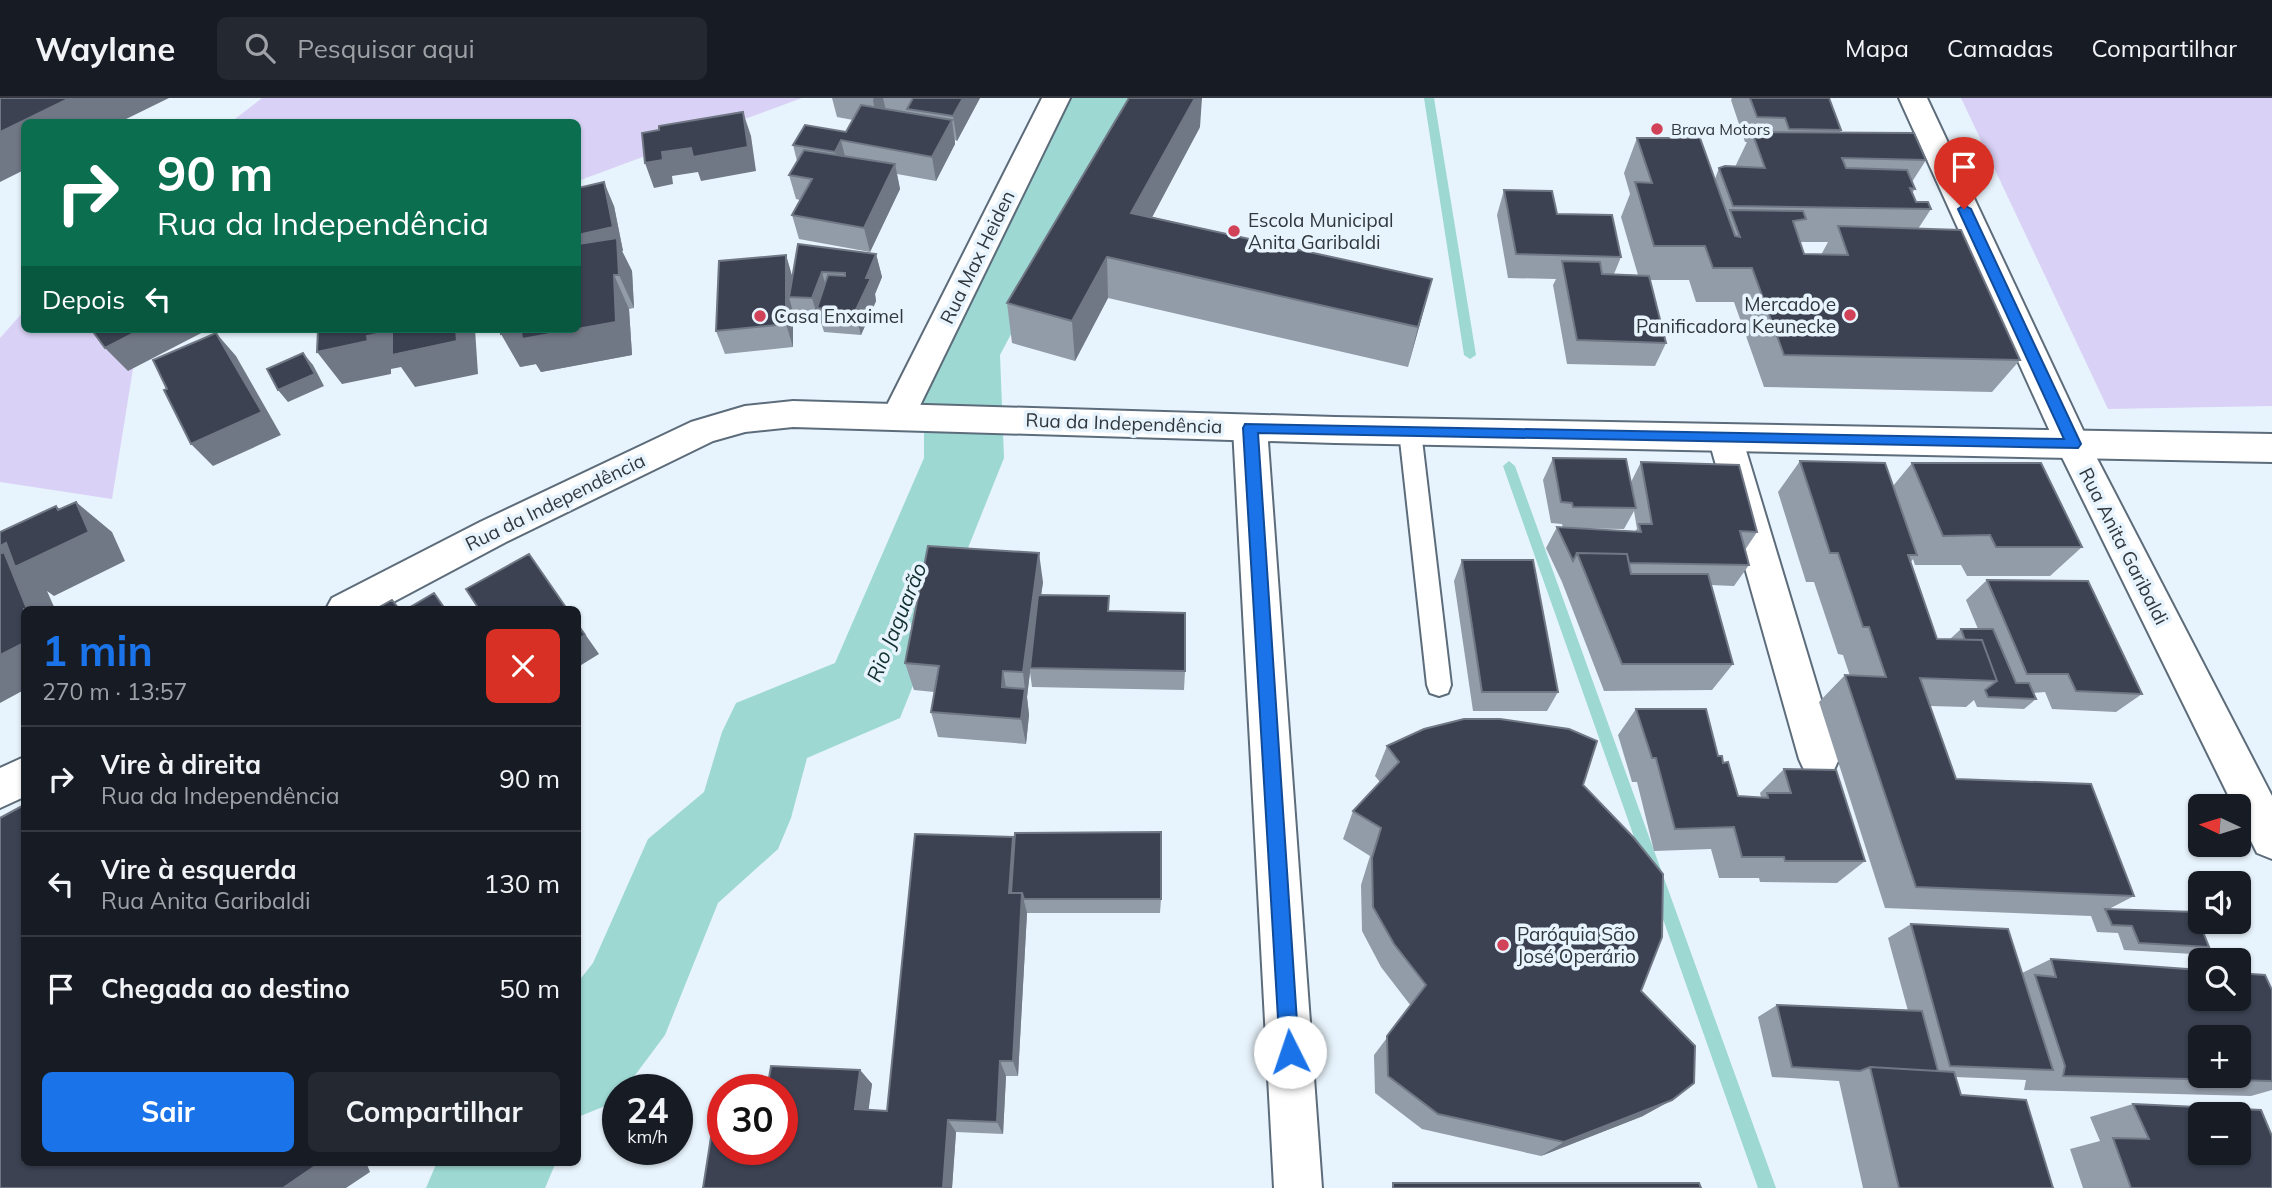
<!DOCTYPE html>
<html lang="pt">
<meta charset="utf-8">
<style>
:root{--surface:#171b24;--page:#242831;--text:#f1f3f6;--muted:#9ea1a6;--line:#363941;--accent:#1a73e8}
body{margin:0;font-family:Mulish,sans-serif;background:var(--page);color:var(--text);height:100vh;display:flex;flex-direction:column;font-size:26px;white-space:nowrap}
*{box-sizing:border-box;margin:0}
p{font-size:23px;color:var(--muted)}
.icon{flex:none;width:38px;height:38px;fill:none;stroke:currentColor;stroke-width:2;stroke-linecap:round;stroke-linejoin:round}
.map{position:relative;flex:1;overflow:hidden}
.drawer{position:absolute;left:21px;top:508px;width:560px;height:560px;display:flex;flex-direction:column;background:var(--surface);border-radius:10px;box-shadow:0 2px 5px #0004}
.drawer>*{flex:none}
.guide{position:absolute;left:21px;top:21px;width:560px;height:214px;border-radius:10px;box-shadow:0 2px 5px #0004;background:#0b6e4f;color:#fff;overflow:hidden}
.needle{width:46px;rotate:274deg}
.fabs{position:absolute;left:2188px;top:696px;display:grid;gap:14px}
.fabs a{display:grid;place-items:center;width:63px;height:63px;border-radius:10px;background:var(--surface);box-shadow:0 2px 5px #0004;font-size:35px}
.speed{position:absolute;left:602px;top:976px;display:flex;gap:14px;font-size:35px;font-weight:700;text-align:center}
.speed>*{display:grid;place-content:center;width:91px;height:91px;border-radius:50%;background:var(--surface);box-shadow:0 2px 5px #0004;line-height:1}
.speed small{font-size:18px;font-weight:400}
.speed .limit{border:10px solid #d22;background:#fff;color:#111}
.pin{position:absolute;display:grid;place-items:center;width:60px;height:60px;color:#fff;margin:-72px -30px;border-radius:50% 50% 50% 0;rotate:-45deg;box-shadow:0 0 7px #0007}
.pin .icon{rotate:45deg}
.me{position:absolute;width:77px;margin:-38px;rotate:356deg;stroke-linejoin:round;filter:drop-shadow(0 0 5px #0008)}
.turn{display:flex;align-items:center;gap:24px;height:147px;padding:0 21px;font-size:32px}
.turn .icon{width:91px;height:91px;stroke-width:2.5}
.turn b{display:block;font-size:49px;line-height:60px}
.then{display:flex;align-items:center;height:66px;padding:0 21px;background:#0003;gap:14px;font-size:26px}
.round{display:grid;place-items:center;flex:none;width:74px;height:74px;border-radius:10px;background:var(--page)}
.headline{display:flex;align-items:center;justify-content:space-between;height:119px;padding:0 21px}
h1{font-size:42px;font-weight:700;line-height:52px;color:var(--accent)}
.primary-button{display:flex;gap:14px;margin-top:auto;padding:14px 21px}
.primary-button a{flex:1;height:80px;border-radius:10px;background:var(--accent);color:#fff;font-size:28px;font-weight:700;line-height:80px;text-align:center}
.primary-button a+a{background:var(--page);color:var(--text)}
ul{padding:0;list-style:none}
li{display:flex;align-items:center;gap:21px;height:105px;padding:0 21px;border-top:2px solid var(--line)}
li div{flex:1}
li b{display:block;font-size:26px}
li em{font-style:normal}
header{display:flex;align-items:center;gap:42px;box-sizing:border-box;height:98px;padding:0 35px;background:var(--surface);border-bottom:2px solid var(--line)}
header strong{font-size:33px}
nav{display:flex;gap:38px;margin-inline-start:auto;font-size:24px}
.search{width:490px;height:63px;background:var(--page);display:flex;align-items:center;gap:18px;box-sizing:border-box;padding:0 24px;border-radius:10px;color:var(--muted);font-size:26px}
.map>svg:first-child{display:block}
</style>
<header>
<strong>Waylane</strong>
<div class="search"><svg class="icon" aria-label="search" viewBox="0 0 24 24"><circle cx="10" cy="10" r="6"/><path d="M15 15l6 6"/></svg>Pesquisar aqui</div>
<nav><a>Mapa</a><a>Camadas</a><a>Compartilhar</a></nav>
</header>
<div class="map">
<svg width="2272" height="1090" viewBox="0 0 2272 1090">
<rect width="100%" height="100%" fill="#e8f4fd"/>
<path fill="#dad2f6" d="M262,0H802L578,83V24H231Z
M1961,0H2272V308L2108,311Z
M24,213V231H176L137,246L112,401L0,384V240Z"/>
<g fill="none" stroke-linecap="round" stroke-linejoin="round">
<path fill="#9dd8d3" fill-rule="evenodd" d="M1424,0H1434L1476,257L1470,261L1464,257Z
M1509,363L1515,368L1776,1090H1758L1503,368Z"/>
<path fill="#9dd8d3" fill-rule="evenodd" d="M1072,0H1136L1000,257L1004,360L900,620L807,660L791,720L778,751L718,805L665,937L624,992H618L615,1004L578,1019V884L593,865L648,741L704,694L722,634L736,605L835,565L924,360V257Z
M437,1064H556L545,1090H426Z"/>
<defs>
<path id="lane" d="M1410,325L1418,327L1421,333L1451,587L1448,595L1439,598L1430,595L1427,587L1399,333L1402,327Z"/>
<path id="street" d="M1042,0H1070L911,326L899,330L887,326L882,317Z
M1250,317L1262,321L1267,330L1322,1090H1274L1233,330L1238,321Z
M1725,326L1737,330L1742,339L1839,661L1833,674L1819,679L1805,674L1799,661L1708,339L1713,330Z"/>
<path id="secondary" d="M793,303L1335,319L2272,336V364L1335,345L793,329L745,334L713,343L506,444L380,511H326L332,500L480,424L691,324L745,308Z
M24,659V699L0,710V670Z"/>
<path id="primary" d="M1899,0H1927L2090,347L2272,698V761L2257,755L2238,717V709H2234L2056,347Z"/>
</defs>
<use href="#lane" stroke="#5c6c7a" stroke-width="4"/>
<use href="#street" stroke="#5c6c7a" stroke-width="4"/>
<use href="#secondary" stroke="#5c6c7a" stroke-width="4"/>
<use href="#primary" stroke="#5c6c7a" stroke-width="4"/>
<use href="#lane" fill="#fff" fill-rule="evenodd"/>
<use href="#street" fill="#fff" fill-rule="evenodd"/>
<use href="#secondary" fill="#fff" fill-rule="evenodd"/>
<use href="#primary" fill="#fff" fill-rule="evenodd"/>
</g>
<path fill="#929ba8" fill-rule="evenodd" d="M832,0H980L957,43L955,42V46L936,83L897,76L900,91L870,154L799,141L792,117L800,102L796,101L789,77L797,63L793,47L846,34L853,22L837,19Z
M1732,0H1829L1841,32L1840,35L1926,62L1912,84L1915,91L1912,95L1916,104L1931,111L1918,131L2020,262L1992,294L1764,289L1734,204H1696L1689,182H1650L1666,245L1655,268L1567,266L1553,187L1556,181L1508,180L1497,117L1504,92L1557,116L1621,159L1614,176L1638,177L1621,119L1630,96L1624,75L1637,40L1715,81L1719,70L1735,69L1747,44H1745L1731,2ZM1800,144H1828L1821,157L1804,156Z
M1200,29L1152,119L1432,181L1408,269L1108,200L1075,263L1012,245L1007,205Z
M614,108L623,153H622L632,173L634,210L629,211L632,257L541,274L536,266L520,269L578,231Z
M876,156L882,179L875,196L876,203L861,237L824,234L820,221L819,224L796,223L793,213V249L725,256L716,233L786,157L792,179Z
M1553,360L1631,384L1641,364L1757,434L1745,452L1749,467L1734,488L1711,487L1733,566L1712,592L1604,593L1562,484L1546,450L1557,429L1563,430L1562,426L1551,425L1543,382ZM1634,413L1637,431L1635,433L1563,430L1624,431Z
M1800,363L1893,388L1912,365L2082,449L2050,478H1967L1961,467H1915L1913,461L1911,464L1937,541H1950L1961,531H1978L1966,502L1987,482L2142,596L2116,614L2052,611L2045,594L2033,595L2036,601L2024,611L1977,609L1974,602L1966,609L1930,608L1956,681L2134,798L2109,811L2209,849L2193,856L2124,852L2118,835L2097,834L2091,818L1885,810L1819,604L1845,577L1850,578L1843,557L1838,556L1814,484H1806L1778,394Z
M1462,462L1558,594L1547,613H1473L1454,483Z
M1043,484L1041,497L1109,513L1185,573L1184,592L1032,589L1030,574L1027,599L1029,617L1026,646L938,639L931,614L934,594L914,592L905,565Z
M1636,611L1718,658L1723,665L1738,698L1761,699L1760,695L1784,671L1865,763L1837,785L1760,784L1759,780H1719L1711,751L1654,753L1637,684H1632L1618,637Z
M1387,648L1583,687L1641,893L1643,1018L1541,1058L1422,1031L1375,995L1374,957L1411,908L1381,869L1362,833L1361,787L1370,758L1343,741L1353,713L1380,684L1375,678Z
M1013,739L1015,744L1161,801L1160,815H1027L1018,978H1006L1003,1036L956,1034L952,1090H703L723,1052L860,972L872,986L868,1012L887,1013Z
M1911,826L2022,875L2051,861L2272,892V992L2251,998L2024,992L2026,982L1956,979L1961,997L2053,1090H1863L1839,983L1772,979L1758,919L1777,907L1908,913L1888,840Z
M2133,1006L2272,1090H2083L2070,1051L2100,1043L2090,1019Z"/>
<path fill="#707785" d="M71,0H169L120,24H24V72L0,84V34Z
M874,0H883L886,13L878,27L873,2Z
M963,0H980L957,43L953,18Z
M1195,0H1202L1200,29L1132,157L1131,115Z
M743,14L751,38L756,73L701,83L698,74L672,78L673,86L654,90L645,65L662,54L691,50Z
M952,22L955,46L936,83L932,59Z
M841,42L847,67L841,78L835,54Z
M895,66L900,91L870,154L864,130Z
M604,84L614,108L623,153H622L632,173L634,210L619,177L578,163V137Z
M876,156L882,179L875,196L876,203L861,237L855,214L866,180Z
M786,157L793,181L789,199L793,214V249L786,226Z
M1107,159L1108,200L1075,263L1072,223Z
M822,174L828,197L817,210L820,221L819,224L812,200Z
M614,177L629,211L632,257L541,274L536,266L520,269L501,236L521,232Z
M1432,181L1421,222L1408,269L1418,229Z
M142,231H209L128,273L105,250Z
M456,231H475L478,276L415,289L401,269L391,271V276L342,286L317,254L367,238L392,233Z
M216,235L236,258L281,337L213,368L191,346Z
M303,255L313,267L324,288L288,304L278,292Z
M76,404L112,434L125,463L54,498L47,493L55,511H27L0,455V448L58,412L56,408L88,434Z
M1039,455L1043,484L1031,570H1030V574L1027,599L1029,617L1026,646L1021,621L1025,592L1023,574Z
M578,526L599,556L578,569Z
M24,545V592L0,605V557Z
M1003,573L1008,600L1002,589Z
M1013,739L1018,761L1015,801L1009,795Z
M1022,795L1027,815L1018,978L1013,963Z
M1000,963L1006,978L1003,1036L997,1024Z
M860,972L872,986L867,1024L855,1011Z
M1672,1002L1643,1018L1541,1058L1564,1044Z
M948,1022L956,1034L952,1090H943Z
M321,1064H366L370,1074L346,1090H283Z"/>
<path fill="#3c4252" stroke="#707785" stroke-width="2" fill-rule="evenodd" d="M0,0H70L0,34Z
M913,0H963L953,18L907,11Z
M1129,0H1195L1131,115L1432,181L1418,229L1107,159L1072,223L1007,205Z
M1750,0H1829L1841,32L1789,31L1785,20L1757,19Z
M861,7L952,22L932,59L841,42L835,54L793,47L805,27L846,34Z
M743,14L748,49L693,59L691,50L662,54L663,62L645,65L642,35L659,32V28Z
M1752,34L1914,35L1926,62L1842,60L1846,70L1907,72L1915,91L1910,90L1916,104H1928L1931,111L1733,108L1719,70L1725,68L1765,70Z
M1637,40H1700L1735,138L1740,139L1730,112L1803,113L1806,121L1793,123L1804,156L1848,157L1838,128L1961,132L2020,262L1784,257L1752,170H1713L1705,148H1654L1635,84L1652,85Z
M804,52L895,66L864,130L792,117L812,81L789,77Z
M604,84L613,129L578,137V90Z
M1504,92L1552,93L1557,116L1612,117L1621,159L1516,156Z
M617,140L619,177H614L616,224L522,241L521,232L501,236V231H578V146Z
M798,146L876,156L866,180H871L855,214L817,210L828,177L845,178V175L822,174L812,200L789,199Z
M786,157V226L716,233L719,163Z
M1562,163L1600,164L1602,176L1649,178L1666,245L1577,242Z
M91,231H142L105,250Z
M318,231H456L457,243L392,257V233L367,238L368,243L317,254Z
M216,235L262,314L191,346L164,292L167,291L153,262Z
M303,255L315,276L278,292L267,271Z
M1553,360L1626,361L1636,410L1573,409L1572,405L1561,404Z
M1800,363L1885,365L1917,457H1908L1937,541L1982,542L1997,583L1920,580L1956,681L2091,686L2134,798L1916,789L1845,577L1886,579L1869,529H1863L1838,455H1830Z
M1641,364L1739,367L1757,434L1740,433L1749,467L1629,465L1627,456L1577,455L1573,463L1557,429L1641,434L1639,426H1652Z
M1912,365H2041L2082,449H1996L1990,437L1943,438Z
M76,404L89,434L15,469L6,445L0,448V434L56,408L58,412Z
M928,448L1039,455L1023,574L1003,573L1002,589L1025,591L1021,621L931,614L939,568L905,565Z
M4,454L27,511H24V545L0,557V455V456Z
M1577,455L1627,456L1631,476H1708L1733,566H1622Z
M529,456L567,511H479L466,491Z
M1462,462H1533L1558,594H1482Z
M1987,482L2088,483L2142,596L2076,593L2068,576H2027Z
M434,495L445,511H407Z
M1038,497L1109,498L1108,513L1185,515V573L1030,570Z
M392,502L399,511H376Z
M578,527L585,537L578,541Z
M1961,531H1993L2016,585H2029L2036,601L1988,599L1985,592L1997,583L1982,542H1965Z
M1636,611H1706L1718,658H1722L1723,665L1728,664L1738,698L1768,700L1767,695H1791L1784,671L1836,672L1865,763H1785L1784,759H1742L1734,729L1675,731L1656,660H1652Z
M1464,621H1500L1569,631L1597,643L1583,687L1634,740L1663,776L1662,839L1641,893L1695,948L1694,985L1672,1002L1564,1044L1438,1016L1388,978L1387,938L1426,887L1394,846L1373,809L1372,760L1381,730L1353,713L1399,664L1387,648L1424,631Z
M24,707V1064H321L283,1090H0V720Z
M1161,734V801H1024L1022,795H1011L1015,735Z
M915,736L1013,739L1009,795H1022L1013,963H1000L997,1024L948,1022L943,1090H703L717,1001H723V1052H782V992H767L771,968L860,972L855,1011L887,1013Z
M2105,811L2195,814L2209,849L2139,845L2132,828L2112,827Z
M1911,826L2008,831L2053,972L1950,968Z
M2051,861L2200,872V901H2238V875L2265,877L2272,892V983L2063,978L2065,968L2035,877L2056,879ZM2200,940H2238V978H2200Z
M1777,907L1922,913L1938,973L1870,969L1860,973L1792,969Z
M1870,969L1954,974L1961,997L2026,1002L2053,1090H1899Z
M2133,1006L2261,1012L2272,1038V1090H2131L2113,1040L2149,1041ZM2200,1017H2238V1055H2200Z
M1393,1085H1699L1701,1090H1393Z"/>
<path fill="#1a73e8" stroke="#114b97" stroke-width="2" d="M1964,107L1971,111L2081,346L2078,350L1258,335L1299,954L1296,961L1290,964L1283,961L1280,954L1243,330L1245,326L2064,341L1958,111Z"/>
<g fill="#d14157" stroke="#e8f4fd" stroke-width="2.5">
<circle cx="1657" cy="31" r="7"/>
<circle cx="1234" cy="133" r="7"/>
<circle cx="1850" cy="217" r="7"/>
<circle cx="760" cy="218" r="7"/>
<circle cx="1503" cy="847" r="7"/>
</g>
<g text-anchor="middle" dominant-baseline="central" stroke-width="7" stroke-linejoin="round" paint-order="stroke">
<g font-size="16" fill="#30373d" stroke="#e8f4fd" text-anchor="start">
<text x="1671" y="31">Brava Motors</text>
</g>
<g font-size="19" fill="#30373d" stroke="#e8f4fd" text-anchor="start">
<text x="1248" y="122">Escola Municipal<tspan x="1248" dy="22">Anita Garibaldi</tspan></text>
<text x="1836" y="206" text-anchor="end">Mercado e<tspan x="1836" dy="22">Panificadora Keunecke</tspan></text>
<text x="774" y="218">Casa Enxaimel</text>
<text x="1517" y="836">Paróquia São<tspan x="1517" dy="22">José Operário</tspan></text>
</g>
<g font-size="19" fill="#30373d" stroke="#e8f4fd">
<text transform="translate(977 159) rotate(-64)">Rua Max Heiden</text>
<text transform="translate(1124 325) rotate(2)">Rua da Independência</text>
<text transform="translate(555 404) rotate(-26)">Rua da Independência</text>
<text transform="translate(2124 448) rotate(63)">Rua Anita Garibaldi</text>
</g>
<g font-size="21" font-style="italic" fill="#112f2d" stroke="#e8f4fd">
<text transform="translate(896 524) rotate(-68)">Rio Jaguarão</text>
</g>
</g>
</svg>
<div class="fabs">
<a><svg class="needle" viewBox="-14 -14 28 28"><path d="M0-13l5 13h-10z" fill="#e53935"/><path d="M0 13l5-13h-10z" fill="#9ea1a6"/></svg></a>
<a><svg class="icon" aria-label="sound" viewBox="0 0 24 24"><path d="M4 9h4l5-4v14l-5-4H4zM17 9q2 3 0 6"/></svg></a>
<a><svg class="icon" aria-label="search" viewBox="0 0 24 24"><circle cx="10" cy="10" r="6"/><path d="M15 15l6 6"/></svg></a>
<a>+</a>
<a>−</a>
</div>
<div class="speed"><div>24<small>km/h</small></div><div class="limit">30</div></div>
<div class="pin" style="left:1964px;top:111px;background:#d93025"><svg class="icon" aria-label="arrive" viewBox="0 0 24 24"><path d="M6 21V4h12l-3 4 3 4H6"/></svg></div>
<svg class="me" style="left:1290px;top:954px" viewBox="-20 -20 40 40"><circle r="19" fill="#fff"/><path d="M0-13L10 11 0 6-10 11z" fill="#1a73e8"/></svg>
<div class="guide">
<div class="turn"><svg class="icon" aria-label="right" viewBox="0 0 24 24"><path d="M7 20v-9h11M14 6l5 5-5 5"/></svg><div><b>90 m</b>Rua da Independência</div></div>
<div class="then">Depois<svg class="icon" aria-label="left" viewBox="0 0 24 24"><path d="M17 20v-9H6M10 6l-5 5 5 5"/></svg></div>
</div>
<section class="drawer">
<div class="headline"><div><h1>1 min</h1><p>270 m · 13:57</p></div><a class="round" style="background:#d93025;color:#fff"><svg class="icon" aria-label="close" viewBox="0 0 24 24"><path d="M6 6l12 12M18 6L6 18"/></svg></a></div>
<ul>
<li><svg class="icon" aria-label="right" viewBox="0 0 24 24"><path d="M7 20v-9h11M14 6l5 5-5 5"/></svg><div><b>Vire à direita</b><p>Rua da Independência</p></div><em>90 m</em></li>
<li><svg class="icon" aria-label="left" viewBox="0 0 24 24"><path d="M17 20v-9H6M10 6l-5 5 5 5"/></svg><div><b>Vire à esquerda</b><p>Rua Anita Garibaldi</p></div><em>130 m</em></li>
<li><svg class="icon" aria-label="arrive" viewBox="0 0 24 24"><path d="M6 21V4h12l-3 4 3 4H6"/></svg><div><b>Chegada ao destino</b></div><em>50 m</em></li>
</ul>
<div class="primary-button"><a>Sair</a><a>Compartilhar</a></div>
</section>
</div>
